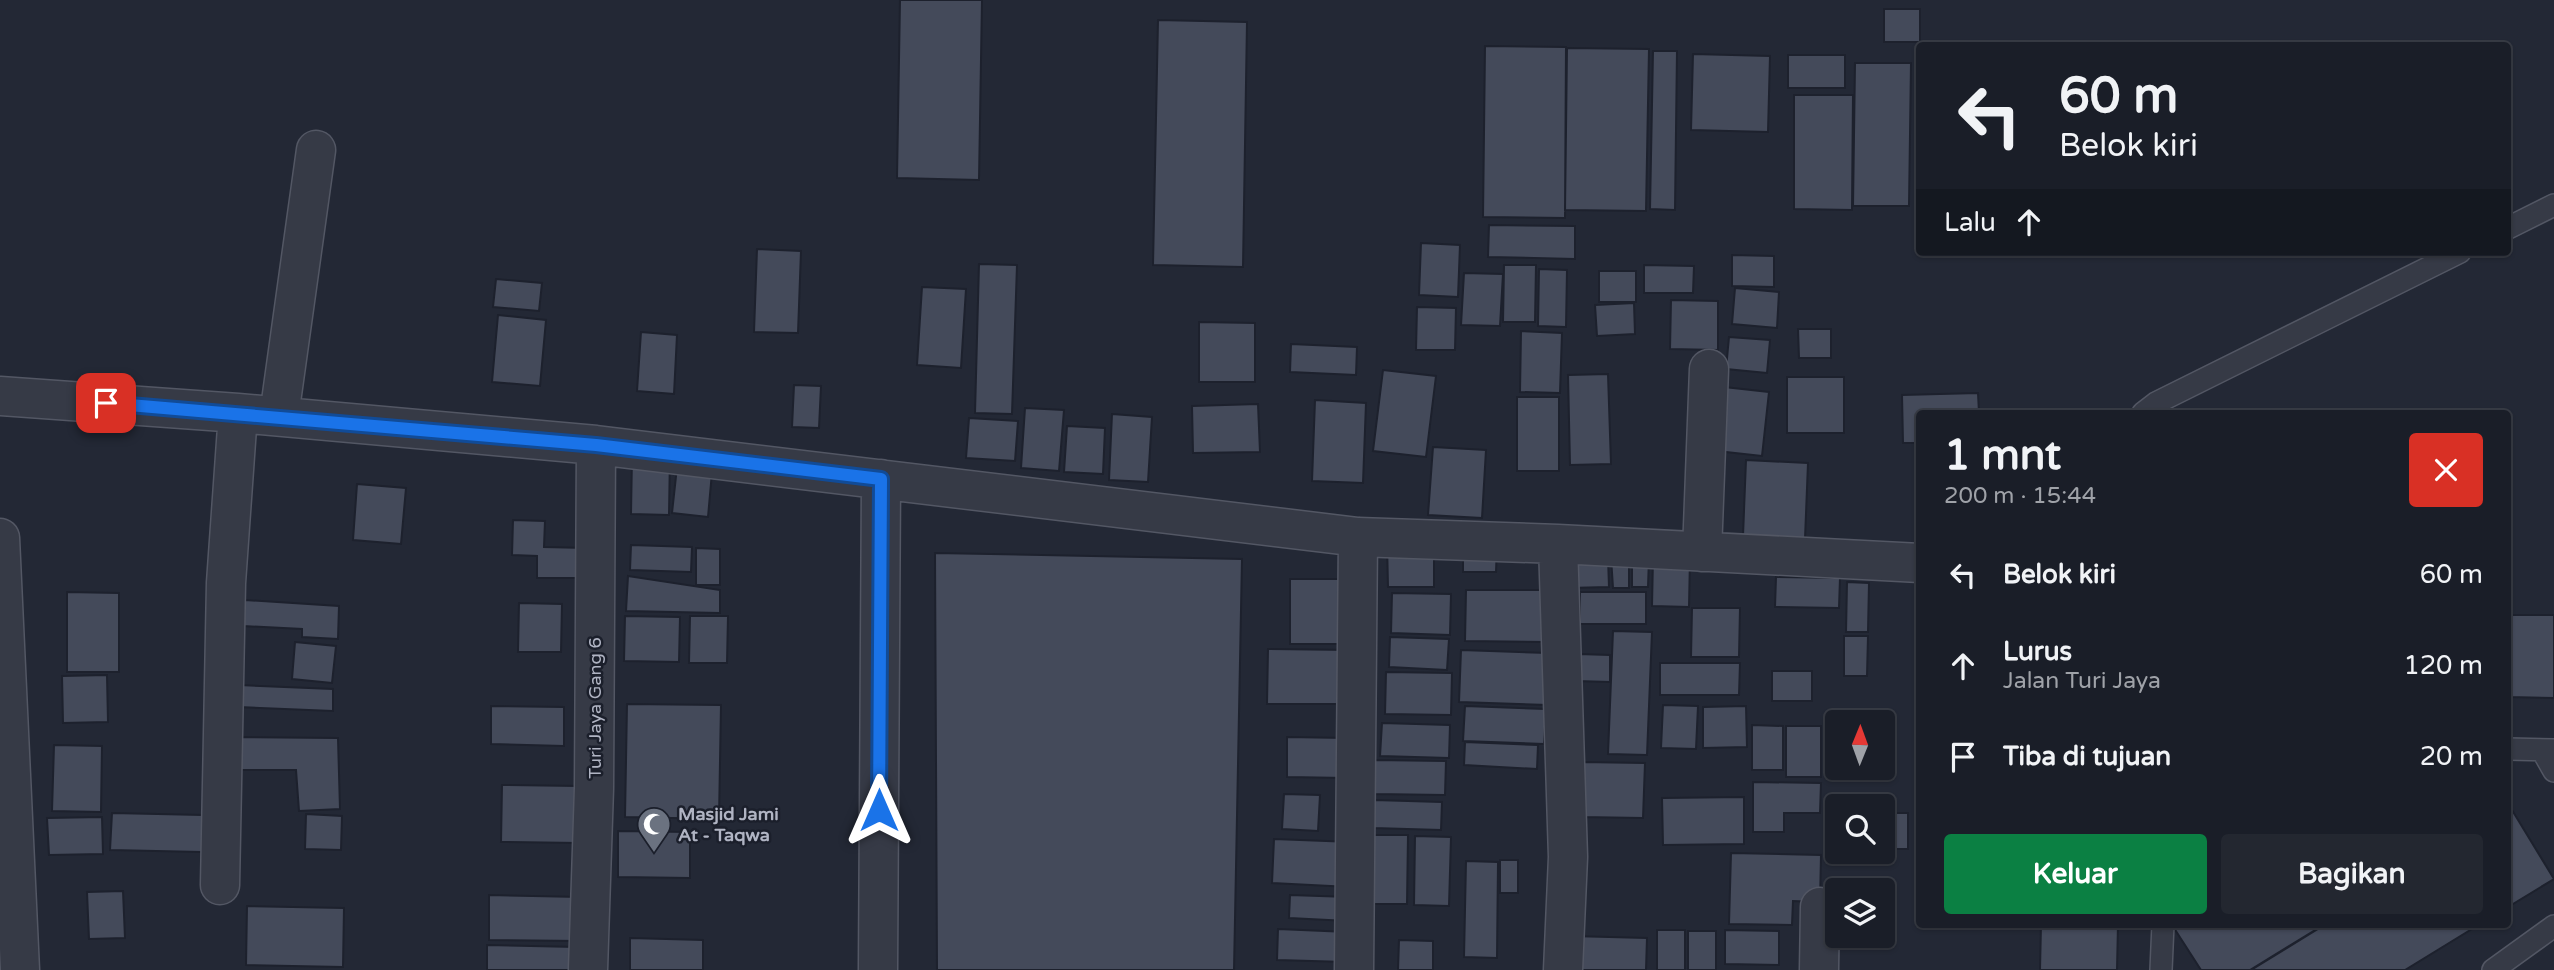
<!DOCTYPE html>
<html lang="id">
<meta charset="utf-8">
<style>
:root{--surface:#1a1e28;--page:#232730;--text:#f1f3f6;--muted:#9fa2a8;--line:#383c45;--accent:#0b8043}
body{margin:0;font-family:"Varela Round",sans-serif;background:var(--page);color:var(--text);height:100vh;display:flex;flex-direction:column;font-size:26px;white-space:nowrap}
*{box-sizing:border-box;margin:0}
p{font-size:23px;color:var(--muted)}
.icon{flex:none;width:38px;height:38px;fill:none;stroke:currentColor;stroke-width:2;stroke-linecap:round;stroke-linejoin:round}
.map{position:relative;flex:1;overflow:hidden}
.details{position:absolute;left:1916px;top:410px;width:595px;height:518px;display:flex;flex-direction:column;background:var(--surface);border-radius:7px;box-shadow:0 2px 5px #0004,0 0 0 2px var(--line)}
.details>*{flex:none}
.top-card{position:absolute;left:1916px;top:42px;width:595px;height:214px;border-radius:7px;box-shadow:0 2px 5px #0004,0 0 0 2px var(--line);background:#1a1e28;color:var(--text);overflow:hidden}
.needle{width:46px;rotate:1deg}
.controls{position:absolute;left:1825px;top:710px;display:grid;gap:14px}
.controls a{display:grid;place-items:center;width:70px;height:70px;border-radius:7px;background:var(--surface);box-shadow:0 2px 5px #0004,0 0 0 2px var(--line);font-size:35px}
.pin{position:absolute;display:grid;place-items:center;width:60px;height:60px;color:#fff;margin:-30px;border-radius:14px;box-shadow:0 4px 10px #0006}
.me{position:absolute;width:77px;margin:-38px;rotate:0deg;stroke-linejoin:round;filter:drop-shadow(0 0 5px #0008)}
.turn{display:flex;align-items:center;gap:24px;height:147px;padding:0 28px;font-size:32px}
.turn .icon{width:91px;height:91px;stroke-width:2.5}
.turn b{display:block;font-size:49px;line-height:60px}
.then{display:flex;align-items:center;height:66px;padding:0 28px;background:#0003;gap:14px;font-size:26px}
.round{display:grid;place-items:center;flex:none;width:74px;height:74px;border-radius:7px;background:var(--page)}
.summary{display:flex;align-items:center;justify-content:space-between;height:119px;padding:0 28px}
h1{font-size:42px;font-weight:700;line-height:52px}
.primary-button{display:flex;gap:14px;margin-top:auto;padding:14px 28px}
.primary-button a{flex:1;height:80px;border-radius:7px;background:var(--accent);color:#fff;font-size:28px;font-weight:700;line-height:80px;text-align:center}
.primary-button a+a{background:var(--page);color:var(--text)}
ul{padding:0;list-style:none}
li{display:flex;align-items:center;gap:21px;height:91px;padding:0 28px}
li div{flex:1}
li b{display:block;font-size:26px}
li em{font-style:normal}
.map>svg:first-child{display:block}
</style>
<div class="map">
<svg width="2554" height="970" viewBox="0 0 2554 970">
<rect width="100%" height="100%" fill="#232835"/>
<path fill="#444a5a" stroke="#1d212d" stroke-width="2" d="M900,0H982L979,180L897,178Z
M1884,9H1920V42H1884Z
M1158,20L1247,22L1243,267L1153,265Z
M1485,46L1566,47L1565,218L1483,217Z
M1567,48L1649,49L1646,211L1565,210Z
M1653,51H1677L1675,210L1650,209Z
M1693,54L1770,56L1768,132L1691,130Z
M1788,55H1845V88H1788Z
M1855,63H1911L1909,206H1853Z
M1794,95H1853L1852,210L1794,209Z
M1489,225L1575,226V259L1488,257Z
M1421,243L1460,245L1458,297L1419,295Z
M757,249L801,251L798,333L754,332Z
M1732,255L1774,256V287L1732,286Z
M979,264L1017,265L1012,414L975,413Z
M1504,265H1536L1535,322H1503Z
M1644,265L1694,266L1693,293H1644Z
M1539,269L1567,270L1566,327L1538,326Z
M1599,271H1636V302H1599Z
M1464,273L1503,274L1500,326L1461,325Z
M496,279L542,283L539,311L493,307Z
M922,287L966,289L961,368L917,365Z
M1735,288L1779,292L1777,328L1732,324Z
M1671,300L1718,301V350L1670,349Z
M1634,303L1635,334L1597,336L1595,305Z
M1417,307L1456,308L1455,350H1416Z
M498,315L546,320L540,386L492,382Z
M1199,322L1255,323V382H1199Z
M1798,329H1831V358H1799Z
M1521,331L1562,333L1560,393L1520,392Z
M641,332L677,335L674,394L637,391Z
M1729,337L1770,340L1767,373L1726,369Z
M1291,344L1357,347L1356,375L1290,372Z
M1383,370L1436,376L1426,457L1373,451Z
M1608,374L1611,464L1570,465L1568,375Z
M1787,377H1844V433H1787Z
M794,385L821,386L819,428L792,427Z
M1724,387L1769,392L1762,456L1717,451Z
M1978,393L1979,413H1920V443H1903L1902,395Z
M1517,397H1559V471H1517Z
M1315,400L1366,403L1363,483L1312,481Z
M1258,404L1260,452L1193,453L1192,406Z
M1025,408L1064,410L1059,471L1021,468Z
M1112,414L1152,417L1148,482L1109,480Z
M969,418L1018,421L1015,461L966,458Z
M1067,426L1105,428L1103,474L1064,472Z
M1433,447L1486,450L1482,518L1428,515Z
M632,455H670L669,515L631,514Z
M678,458L713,461L708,517L672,513Z
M1746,460L1808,463L1805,539L1743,536Z
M357,484L406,488L401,544L353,540Z
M513,520L545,521L544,547L588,548L587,578H537V556L512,555Z
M1387,543H1434V587H1388Z
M631,545L692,547L691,572L630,570Z
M1463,545H1497L1496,572H1463Z
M696,548L720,549V585H696Z
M935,553L1242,559L1234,970H937Z
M1568,557H1608L1609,587L1568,588Z
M1611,557H1629V588H1613Z
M1632,557L1649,558L1648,587H1632Z
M1653,557L1690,558L1689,607L1652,606Z
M628,576L720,590V613L626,611Z
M1776,577L1840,578L1839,608L1775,607Z
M1290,579H1341L1342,644H1290Z
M1847,582L1869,583L1868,632H1846Z
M1466,590H1546V642L1465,641Z
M67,592L119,593V672H67Z
M1580,592H1646V624H1580Z
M1392,593L1451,594L1450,635L1391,633Z
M245,600L339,606L338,639L302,637V629L243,626Z
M519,603L562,604L561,652H518Z
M1692,608H1740L1739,657H1691Z
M2508,615H2554V698L2508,697Z
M625,616L680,617L679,662L624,661Z
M690,616H728L727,663H689Z
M1613,631L1652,632L1647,755L1608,754Z
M1844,636H1868L1867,676H1844Z
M1390,637L1449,639L1447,670L1389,667Z
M295,642L336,646L332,683L292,679Z
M1268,649L1351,650L1350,704H1267Z
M1461,650L1549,653L1548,705L1459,702Z
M1578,654L1610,655V682L1576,681Z
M1660,663H1740L1739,695H1660Z
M1772,671H1812V701H1772Z
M1386,672L1452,673L1451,715L1385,714Z
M107,675L108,722L63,723L62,676Z
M239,685L333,689V711L238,707Z
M627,704L721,705L719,819L625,817Z
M1663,705L1698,706L1696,749L1661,748Z
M491,706L564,707V746L491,744Z
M1465,706L1546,709L1544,744L1463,741Z
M1746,706L1747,747L1703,748V707Z
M1382,723L1450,725L1449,758L1380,756Z
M1752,725L1783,726V770H1752Z
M1786,726H1821V777H1786Z
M236,737L338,738L340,809L299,811L296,770H236Z
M1287,737L1347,738L1346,778L1287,777Z
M1465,742L1538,745L1537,769L1464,765Z
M54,745L102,746L101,812L52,811Z
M1374,760L1446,761L1445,795L1374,794Z
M1581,762L1645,763L1643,818L1580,817Z
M1753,782L1821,783L1820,813H1784V832H1753Z
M502,785L579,786V843L501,842Z
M1284,794L1320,795L1318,831L1282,829Z
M1744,797V844L1663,845L1662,798Z
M1374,800L1442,802L1441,830L1373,828Z
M2512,810L2554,879L2508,907V812Z
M112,813L203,815L202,852L110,850Z
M1827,813H1838V849H1827Z
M1883,813H1908V849H1883Z
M306,814L342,816L341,850L305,849Z
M102,817L103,854L49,855L47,818Z
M618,831L690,832V878L618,877Z
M1373,835H1408L1407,904H1372Z
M1415,836L1451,837L1449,906L1414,905Z
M1274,839L1352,842L1350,887L1272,883Z
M1731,853L1821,855L1820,902L1793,901L1792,925L1729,924Z
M1500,860H1518V893H1500Z
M1466,861L1498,862L1497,958L1464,957Z
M123,891L125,938L89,939L87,892Z
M489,895L581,897L580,941L489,940Z
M1290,895L1349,897L1348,921L1289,918Z
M247,906L344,908L343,967L246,965Z
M2041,924H2118L2117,970H2040Z
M2180,924H2325L2250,970H2201L2174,928Z
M2326,924H2480L2405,970H2251Z
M1278,929L1348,932L1346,962L1277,960Z
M1657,930H1685V970H1657Z
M1725,930L1779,931V965L1725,964Z
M1688,931H1716V970H1688Z
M1571,936L1647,938L1646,970H1570Z
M630,938L703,940V970H630Z
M1399,940L1433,941V970H1398Z
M487,945L577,947V970H487Z"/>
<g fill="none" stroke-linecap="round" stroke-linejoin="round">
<defs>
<path id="service" d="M2508,228L2554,205
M2143,413L2156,403L2460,252
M2508,749L2554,750
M2542,750L2554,771
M2161,970L2163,924
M2493,970L2554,926"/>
<path id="minor" d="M0,396L238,413L596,445L1358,537L1558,544L1920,563
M279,416L316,150
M0,538L20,970
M1558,544L1568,857L1563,970
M1702,552L1709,369
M220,885L226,583L238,413
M588,970L594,788L596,445
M878,970L881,479
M1354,970L1358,537
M1819,970L1820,907"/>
</defs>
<use href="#service" stroke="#535764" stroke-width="24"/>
<use href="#minor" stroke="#535764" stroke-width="41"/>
<use href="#service" stroke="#363a46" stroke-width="21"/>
<use href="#minor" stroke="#363a46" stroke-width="38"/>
</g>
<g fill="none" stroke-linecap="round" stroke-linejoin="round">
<defs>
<path id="route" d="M106,403L596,445L881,479L879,810"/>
</defs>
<use href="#route" stroke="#114b97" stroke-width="18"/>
<use href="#route" stroke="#1a73e8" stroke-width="12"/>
</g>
<defs>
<symbol id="mosque-pin" viewBox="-11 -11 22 30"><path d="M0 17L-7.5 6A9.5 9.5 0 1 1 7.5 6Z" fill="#6b7280" stroke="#1b1f2b"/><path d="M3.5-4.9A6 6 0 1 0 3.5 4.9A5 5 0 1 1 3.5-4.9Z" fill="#fff"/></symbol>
</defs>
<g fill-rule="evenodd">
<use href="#mosque-pin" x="635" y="805" width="38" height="52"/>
</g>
<g text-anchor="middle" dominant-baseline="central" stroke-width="5" stroke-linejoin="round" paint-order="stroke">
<g font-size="18" fill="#b0b4c3" stroke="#1b1f2b">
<text transform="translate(595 708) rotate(-90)">Turi Jaya Gang 6</text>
</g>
<g font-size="18" font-weight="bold" fill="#b0b4c3" stroke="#1b1f2b" text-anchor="start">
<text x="678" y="814">Masjid Jami<tspan x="678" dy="21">At - Taqwa</tspan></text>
</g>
</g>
</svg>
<div class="controls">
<a><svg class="needle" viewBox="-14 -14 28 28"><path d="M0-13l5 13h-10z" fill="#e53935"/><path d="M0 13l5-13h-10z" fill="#9fa2a8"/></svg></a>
<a><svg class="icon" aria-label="search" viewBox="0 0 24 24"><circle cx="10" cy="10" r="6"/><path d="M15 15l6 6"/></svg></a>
<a><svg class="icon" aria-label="layers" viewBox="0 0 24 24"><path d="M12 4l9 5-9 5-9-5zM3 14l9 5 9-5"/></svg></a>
</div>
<div class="pin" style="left:106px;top:403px;background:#d93025"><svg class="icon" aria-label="arrive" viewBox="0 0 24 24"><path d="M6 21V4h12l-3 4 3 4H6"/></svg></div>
<svg class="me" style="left:879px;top:810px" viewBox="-20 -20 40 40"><path d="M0-17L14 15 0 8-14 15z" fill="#1a73e8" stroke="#fff" stroke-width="4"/></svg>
<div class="top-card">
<div class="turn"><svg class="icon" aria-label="left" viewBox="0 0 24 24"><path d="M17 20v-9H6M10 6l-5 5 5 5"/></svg><div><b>60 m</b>Belok kiri</div></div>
<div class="then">Lalu<svg class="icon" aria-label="ahead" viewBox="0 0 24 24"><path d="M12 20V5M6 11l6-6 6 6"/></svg></div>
</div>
<section class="details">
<div class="summary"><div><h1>1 mnt</h1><p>200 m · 15:44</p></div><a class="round" style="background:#d93025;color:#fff"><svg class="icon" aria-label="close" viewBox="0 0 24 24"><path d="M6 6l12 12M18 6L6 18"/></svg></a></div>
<ul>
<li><svg class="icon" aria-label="left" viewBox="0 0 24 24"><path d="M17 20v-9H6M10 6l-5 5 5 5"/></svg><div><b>Belok kiri</b></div><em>60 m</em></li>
<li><svg class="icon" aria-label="ahead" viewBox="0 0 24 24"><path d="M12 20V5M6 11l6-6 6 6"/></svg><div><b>Lurus</b><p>Jalan Turi Jaya</p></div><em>120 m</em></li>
<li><svg class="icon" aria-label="arrive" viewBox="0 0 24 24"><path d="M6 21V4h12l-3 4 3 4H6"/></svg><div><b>Tiba di tujuan</b></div><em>20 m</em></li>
</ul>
<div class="primary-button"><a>Keluar</a><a>Bagikan</a></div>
</section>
</div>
